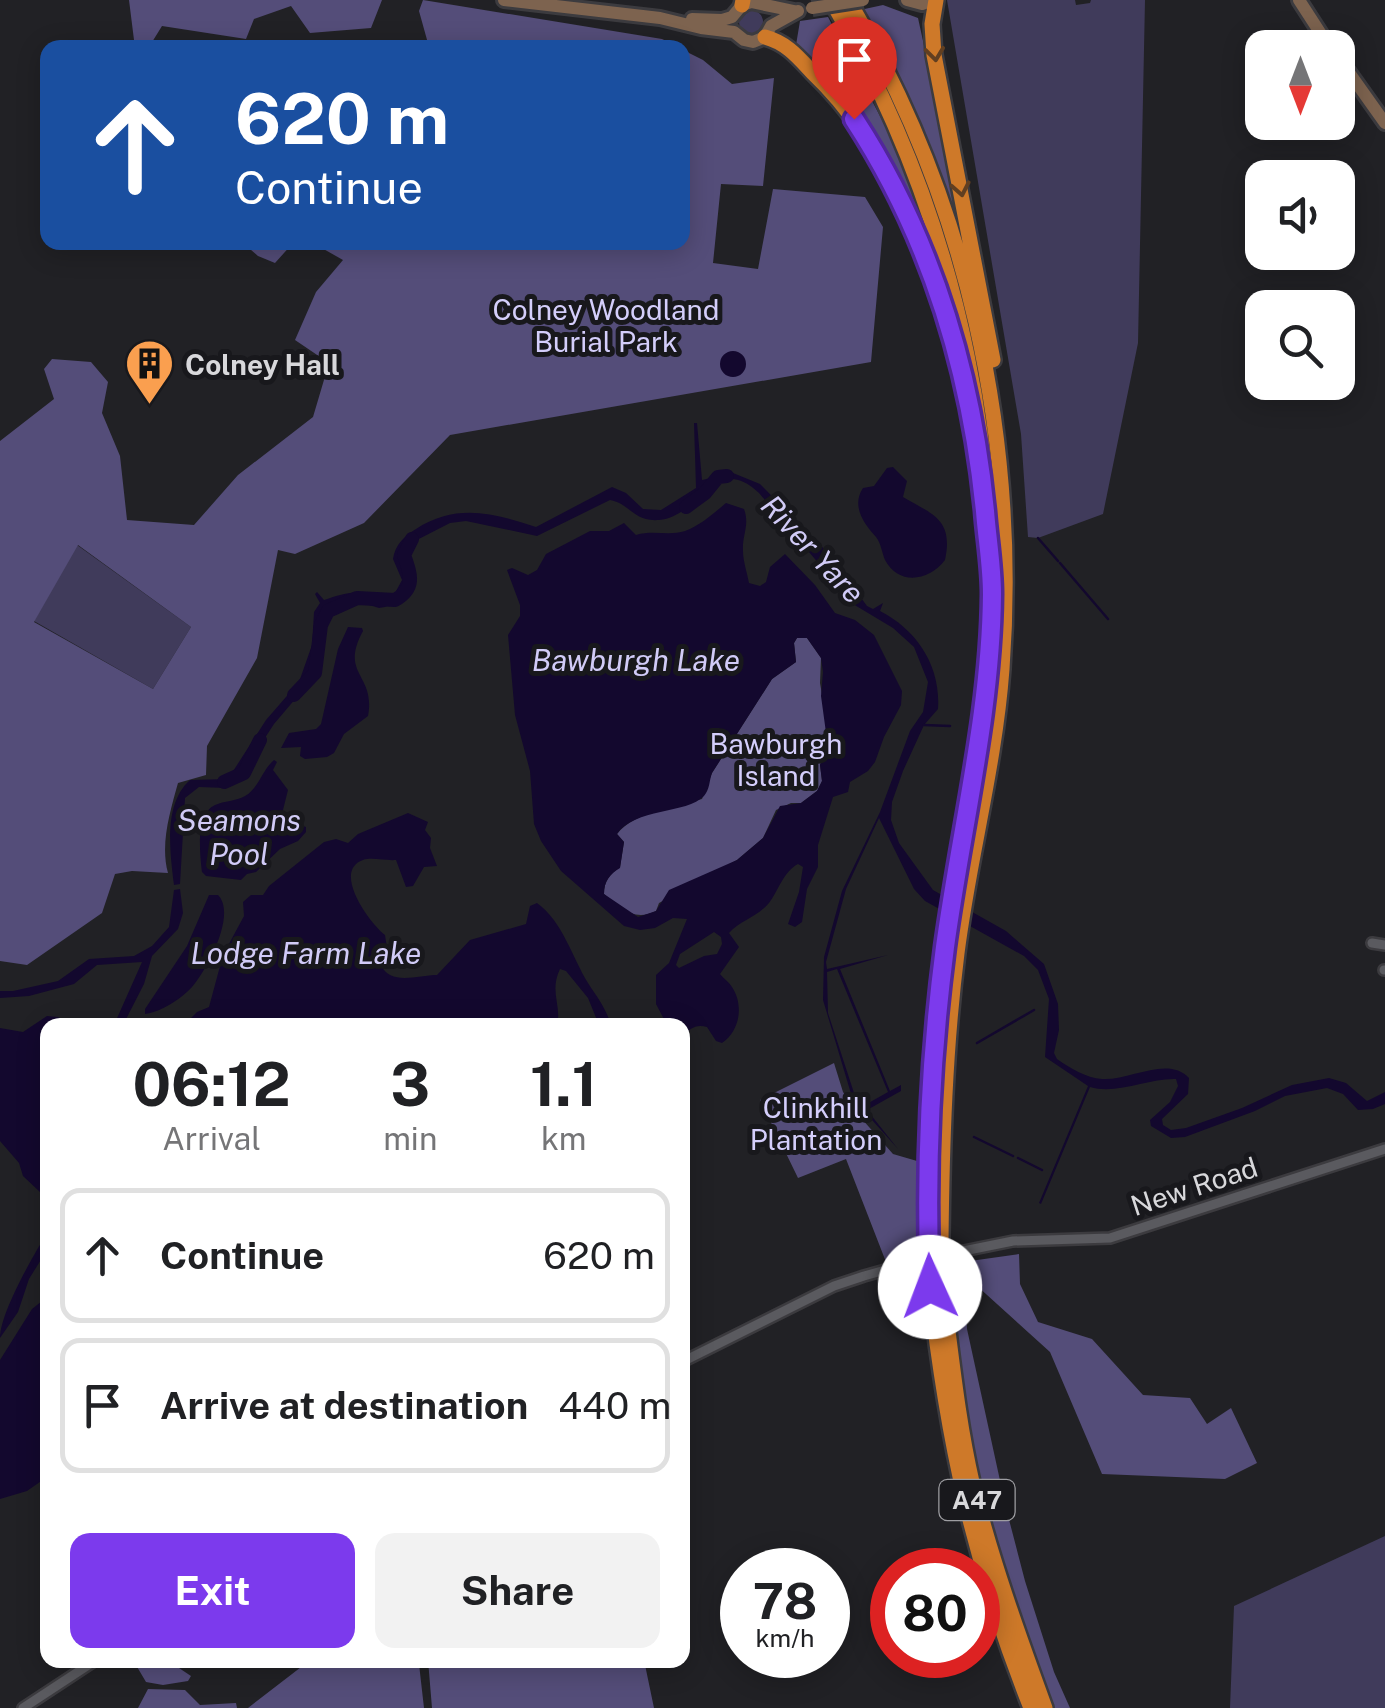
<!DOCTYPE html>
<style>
:root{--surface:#fff;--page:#f2f2f2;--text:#202124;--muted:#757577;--line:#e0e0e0;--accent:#7c3aed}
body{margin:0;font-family:"Public Sans",sans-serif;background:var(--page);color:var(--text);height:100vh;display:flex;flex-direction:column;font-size:38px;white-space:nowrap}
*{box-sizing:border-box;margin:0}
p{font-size:32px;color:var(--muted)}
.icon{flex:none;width:55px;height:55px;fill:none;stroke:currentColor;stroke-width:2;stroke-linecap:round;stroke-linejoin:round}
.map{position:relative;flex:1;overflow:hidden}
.details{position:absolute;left:40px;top:1018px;width:650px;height:650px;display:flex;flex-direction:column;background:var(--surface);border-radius:20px;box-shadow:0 5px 25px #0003}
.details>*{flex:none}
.hud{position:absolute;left:40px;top:40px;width:650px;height:210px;border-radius:20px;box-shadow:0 5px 25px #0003;background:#1a4fa0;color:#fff;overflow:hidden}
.needle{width:65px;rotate:180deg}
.tools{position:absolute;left:1245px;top:30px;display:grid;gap:20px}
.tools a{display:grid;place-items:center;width:110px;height:110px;border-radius:20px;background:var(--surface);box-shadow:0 5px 25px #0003;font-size:50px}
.speed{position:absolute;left:720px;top:1548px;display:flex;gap:20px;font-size:50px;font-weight:700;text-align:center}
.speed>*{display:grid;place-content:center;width:130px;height:130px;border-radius:50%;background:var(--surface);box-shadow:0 5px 25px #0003;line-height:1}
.speed small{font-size:25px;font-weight:400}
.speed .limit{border:15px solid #d22;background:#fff;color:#111}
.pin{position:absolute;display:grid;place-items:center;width:85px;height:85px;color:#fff;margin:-102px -42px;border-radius:50% 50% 50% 0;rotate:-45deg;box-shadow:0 0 10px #0007}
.pin .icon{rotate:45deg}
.me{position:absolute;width:110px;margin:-55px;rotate:358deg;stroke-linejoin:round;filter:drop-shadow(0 0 8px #0008)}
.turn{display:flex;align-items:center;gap:35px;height:210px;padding:0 30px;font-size:45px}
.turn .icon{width:130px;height:130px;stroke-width:2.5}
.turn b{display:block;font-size:70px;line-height:85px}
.eta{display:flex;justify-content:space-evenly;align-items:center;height:170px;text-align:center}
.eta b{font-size:60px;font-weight:700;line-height:70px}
.action{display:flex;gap:20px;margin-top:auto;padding:20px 30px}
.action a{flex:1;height:115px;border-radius:20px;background:var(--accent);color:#fff;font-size:40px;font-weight:700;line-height:115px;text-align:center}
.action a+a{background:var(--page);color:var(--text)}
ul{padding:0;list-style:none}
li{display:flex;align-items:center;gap:30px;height:135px;margin:0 20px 15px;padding:0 10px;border:5px solid var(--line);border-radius:20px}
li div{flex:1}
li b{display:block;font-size:38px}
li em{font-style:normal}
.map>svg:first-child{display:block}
</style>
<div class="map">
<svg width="1385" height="1708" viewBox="0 0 1385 1708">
<rect width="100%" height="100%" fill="#212125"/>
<path fill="#403b5b" d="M947,0H1075L1076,5L1090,3L1091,0H1145L1138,343L1103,514L1038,538L1028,537L1021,434Z
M739 22a12 12 0 1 1 24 0a12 12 0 1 1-24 0Z
M77,545L191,627L153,689L34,621Z
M1385,1536V1708H1230L1234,1606Z"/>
<path fill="#544d79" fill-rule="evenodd" d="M129,0H382L371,28L310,33L291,6L254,19L246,39L162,26L149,47L135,48Z
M423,0L662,39L679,47H429L419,11Z
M883,5L918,18L961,215L951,218L860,10Z
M828,17L890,135L925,220L918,229C883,164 854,92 796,45L800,21Z
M683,50L703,60L732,84L774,78L763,186L721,184L713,263L758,269L773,189L865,197L883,227L871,362L450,435L364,523L295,554L278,550L257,658L207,746L206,775L178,783C170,812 160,844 168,873L132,871L115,874L102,913L27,965L0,961V441L54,399L44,369L52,359L91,362L108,382L102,413L120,456L127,520L194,525L238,475L313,417L329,363L295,340L316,292L343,260L320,247L323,243L682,242ZM78,545L191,627L153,689L34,622Z
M243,243H293L275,263L258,256Z
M797,638H807L821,658L820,683L826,718V753L820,765L822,781L817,791L801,803H791L776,810L763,838L737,860L659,903L656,911C634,922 621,908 604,894C604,881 610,874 620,867L624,842L617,834C633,813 676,805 702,799L712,773L772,679L796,662L794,643Z
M834,1063L843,1092L861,1118L893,1154L917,1161L918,1254L886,1262L846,1159L798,1178L760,1100Z
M1019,1254L1020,1284L1038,1322L1092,1339L1143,1395L1190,1398L1207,1424L1231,1408L1257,1463L1225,1479L1102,1474L1050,1352L976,1285L970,1261Z
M964,1257L967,1329L1006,1508L1025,1581L1054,1672L1070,1708H1051C1014,1610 983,1509 965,1406C957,1358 954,1309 949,1261Z
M133,1660H167L191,1676L188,1681L163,1685L146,1682Z
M428,1660H644L654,1708H432Z
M305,1664H419L424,1708H248Z
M148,1689L185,1690L200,1705L236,1703L237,1708H138Z"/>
<path fill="#13082e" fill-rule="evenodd" d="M720 364a13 13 0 1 1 26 0a13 13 0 1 1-26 0Z
M694,423H697L702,480L733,473L760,484L828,553L867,606L873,609L883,603L880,611C917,630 941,666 938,709L924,725L903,771L892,802L891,820L899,843L933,890L1006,931L1044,964L1058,1004L1059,1030L1054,1053L1057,1059C1070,1068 1086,1078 1102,1079C1129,1081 1168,1055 1189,1078L1188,1094L1162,1119L1163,1125L1171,1130L1186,1128L1242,1108L1292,1085L1329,1078L1346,1083L1367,1101L1385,1092V1104L1373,1109L1358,1110L1343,1094L1327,1088L1285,1096L1255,1111L1185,1137L1171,1138L1151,1126L1150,1120L1170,1102L1178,1086L1176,1079C1149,1078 1117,1095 1090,1087L1041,1204L1039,1203L1088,1086L1045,1057L1049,999L1038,970L1024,956L925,901L914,889L879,818L846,889L826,962L827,969L888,955L840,969L890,1091L901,1085V1091L867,1110L898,1149L855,1101L865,1105L888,1092L837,969L827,972L828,1013L855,1096L852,1097L823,1000L824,957L842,891L880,812L910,731L923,712L928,682L914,647L893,628L853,604L759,493C714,451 700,517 659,520C633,522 631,504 610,500L537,536L466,521L450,523L411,543L404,556L411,584L399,600L385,607L379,608L356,601L323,615L321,653L315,669L302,691L274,724L235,784L226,788L199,787L185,798L180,884L174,885C170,852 163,804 190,780L228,779L266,720L299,682L312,645L314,612L320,603L315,594L317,592L324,600C342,594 360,587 377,599L395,593L402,580L393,559C395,545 404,536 416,529C456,503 494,513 536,527L612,487L626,493L643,509L661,510L696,488Z
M893,467L907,481L903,497C931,514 954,518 945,560C929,581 899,586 885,560C882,553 881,543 876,537C864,524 851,506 863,488L874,486L887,468Z
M726,503L744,509C750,525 742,535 743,551C743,561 747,572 749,583L760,586L766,582L770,567L785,554L815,585L835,613L855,620L874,635L902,691L901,705L884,737L875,762L868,771L850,782L848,792L833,797L818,845V867L807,889L802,922L795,927L788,924L799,892L803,867L798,864C783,872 779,890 769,903C756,918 741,920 729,933L739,947L720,974C724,979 729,982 732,987C744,1005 740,1031 722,1043L716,1041L707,1027C696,1024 690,1028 683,1037L682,1025H667L656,1004V975L669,963L687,919L673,918L655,928L640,930L624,926L561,871L541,841L534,824L530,771L515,715L508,635L520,616V605L507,570L512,568L528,575L537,570L546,554L590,531H609L624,523L636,535C652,530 670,536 685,531C701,525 714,513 726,503ZM797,638H807L821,658L823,672L821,696L827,740L820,765L822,781L817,791L801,803L780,806L763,838L737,860L669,890L656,911L638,917L604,894C604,881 610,874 620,868L624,842L617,834C634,808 687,814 704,796C710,789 709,781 712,773L772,679L796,662L794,643ZM714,932L721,937L722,944L717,954L704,956L679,968L676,965L680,954Z
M348,627L362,628L363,631C339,675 376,674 368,716L344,734L334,753L327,757L305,759L300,756L301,747L281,748L289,733L316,729L321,724L338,649Z
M274,760L277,762L273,770L288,790L282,814L285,820L306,827V832L298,841L280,849L256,872L247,874L241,880L206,876L202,872C200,854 195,814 215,805C224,801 236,801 245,796C259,788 262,770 274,760Z
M408,813L428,822L425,830L431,838L430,848L437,866L424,867L413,886L406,887L396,860C386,861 372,857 363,860C331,871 371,925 385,935L387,948L381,965C390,986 418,975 437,975L470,940L526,924L530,906L537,903C563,922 572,957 588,983C597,997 606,1008 611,1025H599L588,998L566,971L560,969C549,992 562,1005 557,1025H160L165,1019L188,1021L197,1012L209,1007L223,955L244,916L243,902L251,895H263L269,886L324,842L336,839L348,843L358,834Z
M180,889L183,913L178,929L152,956L144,984L123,1025H114L142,962L97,965L74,984L29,996L0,998V991H13L58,981L89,959L134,956L152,946L169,927L174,890Z
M209,895H218C237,914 207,970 192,987C181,999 161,1012 145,1014V1009L187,946Z
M47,1016L58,1017L74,1025H48V1191L41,1193L23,1176L19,1163L0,1141V1028L23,1032Z
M47,1233V1250L29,1279L18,1312L0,1338C0,1313 33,1256 47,1233Z
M47,1297V1477L27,1491L0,1499V1360L32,1309Z"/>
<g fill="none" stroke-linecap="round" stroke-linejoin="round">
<path stroke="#13082e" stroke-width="2.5" d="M1038,538L1058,561
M1060,563L1108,619
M924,725L950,726
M977,1043L1034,1010
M974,1137L1013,1156
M1018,1158L1042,1170"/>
<path stroke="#13082e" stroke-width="14" d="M686,507L705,493L718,477L727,476
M294,695L315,673L321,625L328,611L357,598L395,600C416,588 411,575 404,555L412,539
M224,782L244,773L260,740"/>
<defs>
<path id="street" d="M1372,943L1385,945
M1384,970H1385
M682,1362L834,1286L864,1276L924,1259L1013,1241L1110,1238L1385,1149
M23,1708L96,1660"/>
<path id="secondary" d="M504,0L660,18L701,28L734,32L744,40L753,42L765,37L771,26L798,11
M907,0L922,4L933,0
M1299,0L1330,48
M692,19L722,20L732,17L742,5L751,2L794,11
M1338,57L1385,123"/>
<path id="highway" d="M831,0C962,223 1013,480 981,736C972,804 957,871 946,938C931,1038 924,1139 928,1241
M848,0C967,200 1019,437 1002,669C995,765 969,858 957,953C945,1049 942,1144 941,1241
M936,0L932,24L934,55L993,360
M742,5L743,0
M765,37C787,43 798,57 813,73C891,147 933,262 960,364
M942,1285C951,1350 957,1417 972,1482C991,1559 1018,1634 1045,1708
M930,1287C947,1440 974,1565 1031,1708"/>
</defs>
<use href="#street" stroke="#3c3b3f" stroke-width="14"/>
<use href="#secondary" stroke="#3c3b3f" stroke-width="18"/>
<use href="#highway" stroke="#3c3b3f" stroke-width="20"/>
<use href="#street" stroke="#5a5a5f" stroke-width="9"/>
<use href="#secondary" stroke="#7d634f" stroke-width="12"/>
<use href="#highway" stroke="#ce7929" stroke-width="15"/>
<defs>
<path id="secondary-bridge" d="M812,8L863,0"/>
<path id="highway-bridge" d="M928,1241L930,1287
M941,1241L942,1285"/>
</defs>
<use href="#secondary-bridge" stroke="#3c3b3f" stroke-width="18" stroke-linecap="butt"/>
<use href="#highway-bridge" stroke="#3c3b3f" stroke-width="20" stroke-linecap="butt"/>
<use href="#secondary-bridge" stroke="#7d634f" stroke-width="12"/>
<use href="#highway-bridge" stroke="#ce7929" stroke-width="15"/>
</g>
<defs><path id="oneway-chevron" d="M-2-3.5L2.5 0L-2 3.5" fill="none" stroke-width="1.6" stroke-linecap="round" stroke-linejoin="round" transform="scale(2.5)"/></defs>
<g stroke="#613f21">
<use href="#oneway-chevron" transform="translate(935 54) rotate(83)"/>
<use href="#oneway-chevron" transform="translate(961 189) rotate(79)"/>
</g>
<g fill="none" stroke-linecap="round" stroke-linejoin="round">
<defs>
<path id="route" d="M854,119C931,237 971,371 985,511C987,538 992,566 992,594C991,713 961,829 945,947C930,1061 925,1172 930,1287"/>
</defs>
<use href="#route" stroke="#51269a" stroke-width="25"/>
<use href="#route" stroke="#7c3aed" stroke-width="18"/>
</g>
<defs>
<symbol id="building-pin" viewBox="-11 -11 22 30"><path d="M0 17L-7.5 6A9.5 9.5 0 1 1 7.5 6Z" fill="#fa9f4f" stroke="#18181c"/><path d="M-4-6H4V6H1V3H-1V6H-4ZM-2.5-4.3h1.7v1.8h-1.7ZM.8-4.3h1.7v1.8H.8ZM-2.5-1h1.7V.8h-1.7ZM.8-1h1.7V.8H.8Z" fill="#111"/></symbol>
</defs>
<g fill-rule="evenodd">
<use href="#building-pin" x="122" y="336" width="55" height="75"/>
</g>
<g text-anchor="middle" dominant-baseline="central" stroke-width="10" stroke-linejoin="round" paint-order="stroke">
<rect fill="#18181c" stroke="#9e9ea2" stroke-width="2.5" x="939.5" y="1480" width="75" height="40" rx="8"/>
<g font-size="25" font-weight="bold" fill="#d8d8db">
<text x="977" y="1500">A47</text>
</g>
<g font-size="28" fill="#d4cefb" stroke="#18181c">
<text x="606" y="309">Colney Woodland<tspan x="606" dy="32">Burial Park</tspan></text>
<text x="776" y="743">Bawburgh<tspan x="776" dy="32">Island</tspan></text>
<text x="816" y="1107">Clinkhill<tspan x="816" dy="32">Plantation</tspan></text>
</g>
<g font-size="28" font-weight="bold" fill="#d8d8db" stroke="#18181c" text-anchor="start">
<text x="185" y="364">Colney Hall</text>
</g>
<g font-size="28" fill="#d8d8db" stroke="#18181c">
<text transform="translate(1194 1186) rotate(-18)">New Road</text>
</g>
<g font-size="30" font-style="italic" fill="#d1cbf7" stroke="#18181c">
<text transform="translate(813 549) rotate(47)">River Yare</text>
<text x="636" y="660">Bawburgh Lake</text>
<text x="239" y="820">Seamons<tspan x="239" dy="34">Pool</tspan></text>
<text x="306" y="953">Lodge Farm Lake</text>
</g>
</g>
</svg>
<div class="tools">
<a><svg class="needle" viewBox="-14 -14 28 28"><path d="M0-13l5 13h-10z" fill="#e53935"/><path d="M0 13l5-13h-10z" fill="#757577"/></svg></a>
<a><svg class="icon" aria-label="sound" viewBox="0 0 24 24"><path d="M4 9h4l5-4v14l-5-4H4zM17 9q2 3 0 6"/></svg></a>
<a><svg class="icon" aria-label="search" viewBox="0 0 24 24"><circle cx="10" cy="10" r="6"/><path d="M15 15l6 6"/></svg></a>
</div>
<div class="speed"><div>78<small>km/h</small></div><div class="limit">80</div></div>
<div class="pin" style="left:854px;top:119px;background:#d93025"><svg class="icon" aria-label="arrive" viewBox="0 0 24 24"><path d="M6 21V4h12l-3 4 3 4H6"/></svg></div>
<svg class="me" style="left:930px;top:1287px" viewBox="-20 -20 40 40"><circle r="19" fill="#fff"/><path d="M0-13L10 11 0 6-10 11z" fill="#7c3aed"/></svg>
<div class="hud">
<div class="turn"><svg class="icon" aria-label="ahead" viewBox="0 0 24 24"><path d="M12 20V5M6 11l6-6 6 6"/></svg><div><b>620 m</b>Continue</div></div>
</div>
<section class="details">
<div class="eta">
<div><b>06:12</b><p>Arrival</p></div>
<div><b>3</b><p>min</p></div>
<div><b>1.1</b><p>km</p></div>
</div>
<ul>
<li><svg class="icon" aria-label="ahead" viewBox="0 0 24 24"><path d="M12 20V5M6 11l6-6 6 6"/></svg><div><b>Continue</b></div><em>620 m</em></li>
<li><svg class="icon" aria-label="arrive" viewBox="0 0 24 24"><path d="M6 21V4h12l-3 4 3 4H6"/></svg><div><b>Arrive at destination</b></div><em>440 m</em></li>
</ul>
<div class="action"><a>Exit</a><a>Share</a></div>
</section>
</div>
